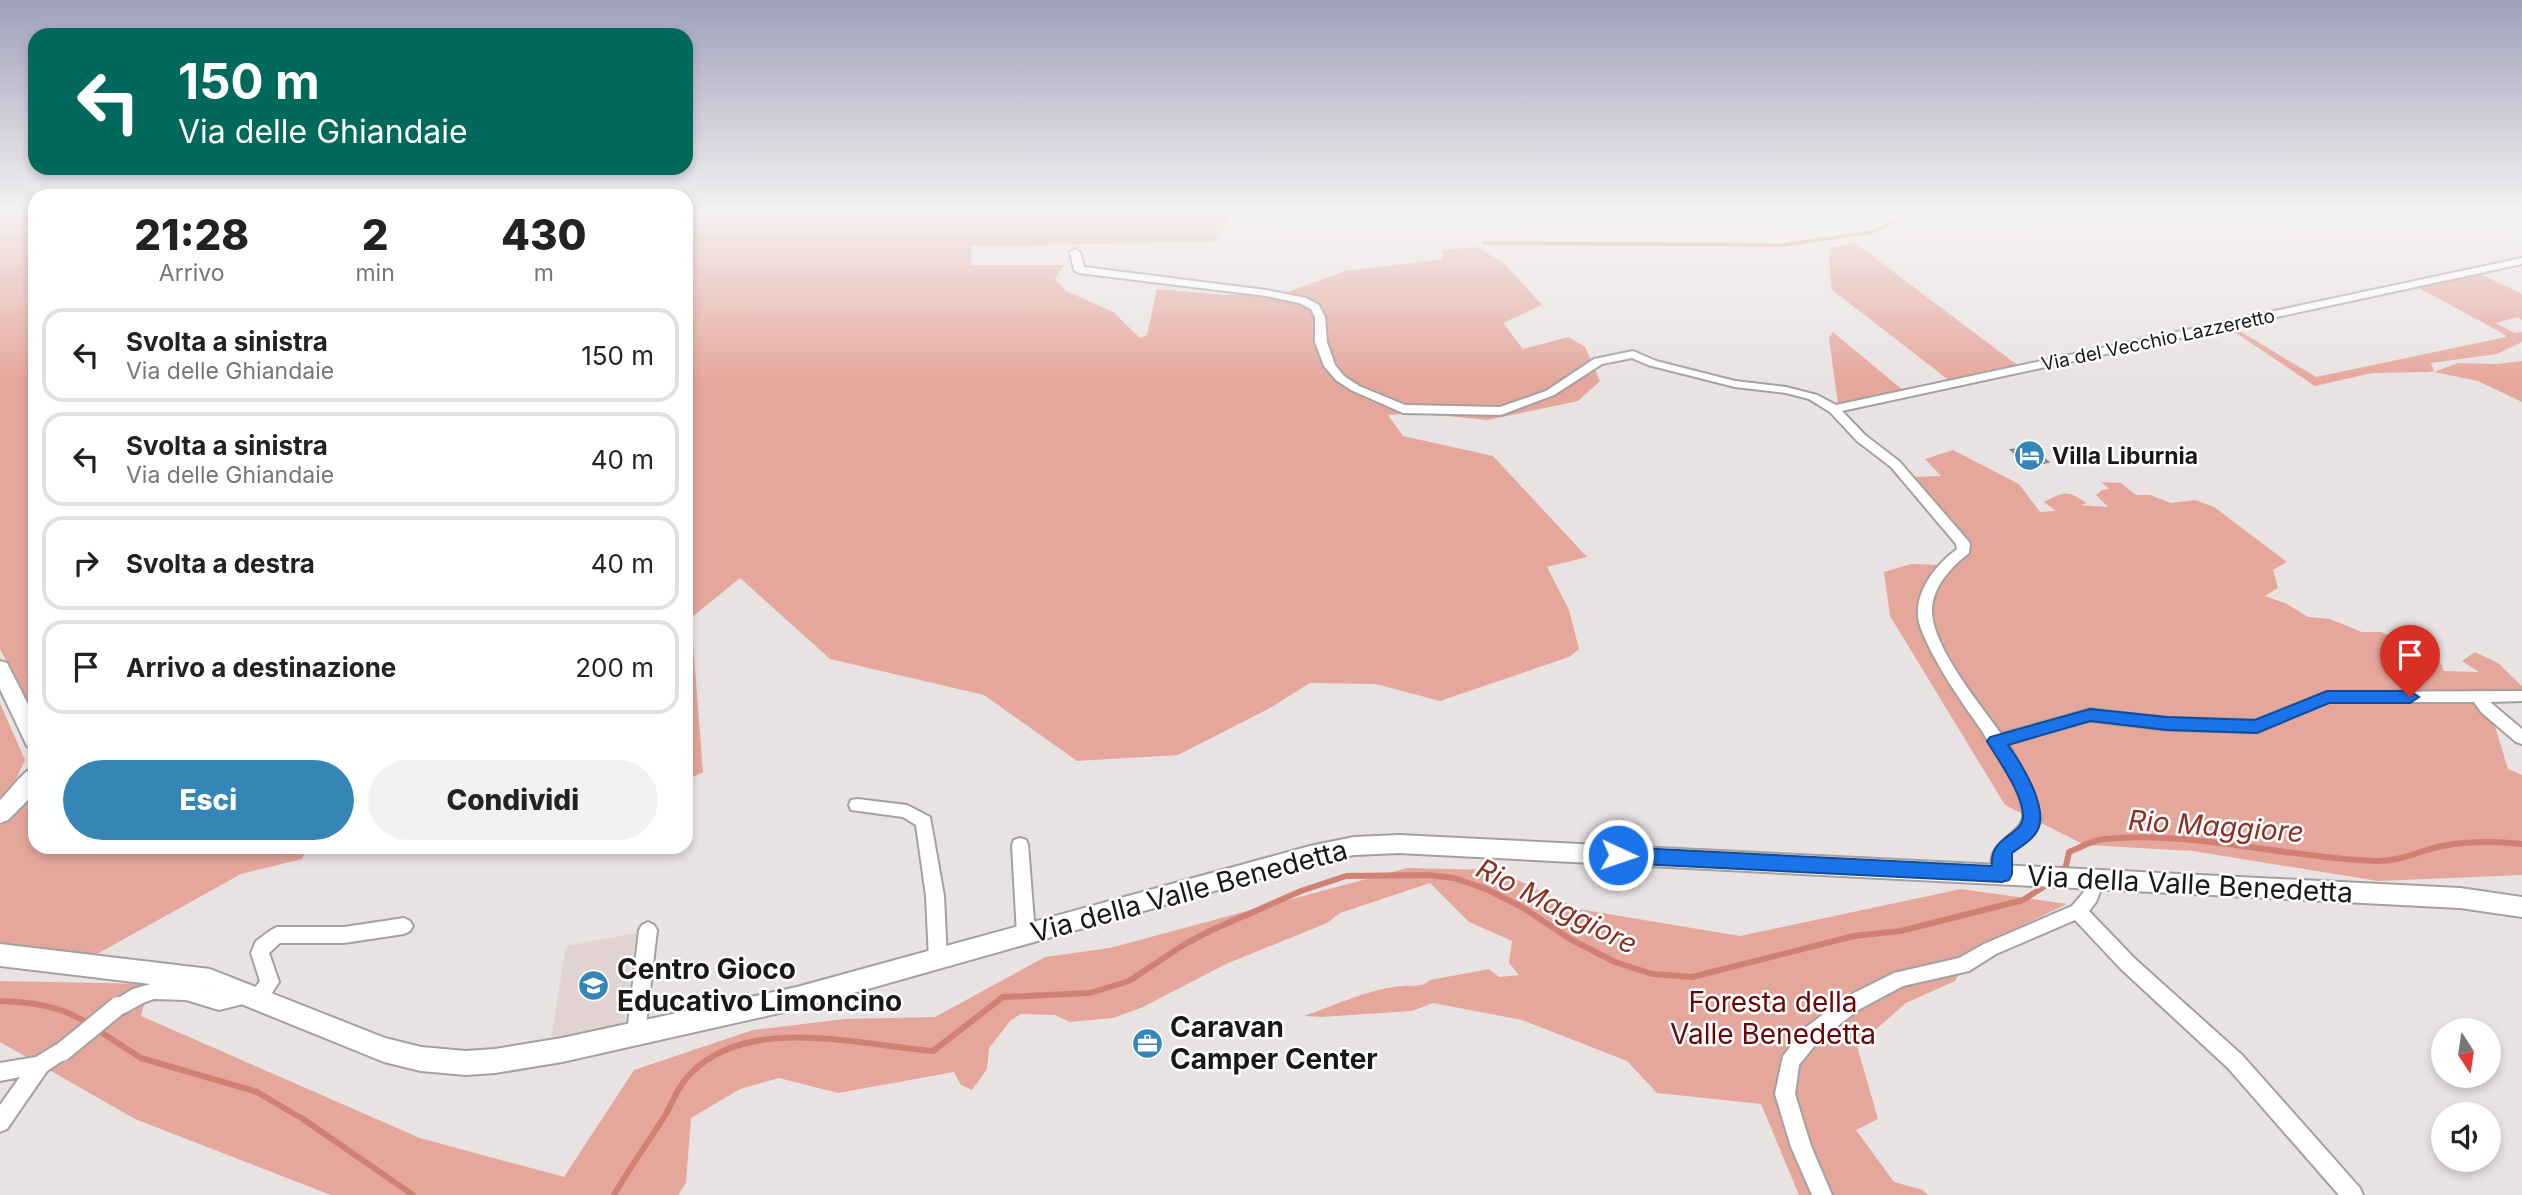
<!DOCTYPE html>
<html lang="it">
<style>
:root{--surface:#fff;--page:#f2f2f2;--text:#222;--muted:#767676;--line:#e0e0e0;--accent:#3685b7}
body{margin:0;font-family:Inter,sans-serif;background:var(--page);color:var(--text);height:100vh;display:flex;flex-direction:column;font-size:26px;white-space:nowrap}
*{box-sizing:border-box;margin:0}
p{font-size:23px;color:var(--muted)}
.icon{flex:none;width:38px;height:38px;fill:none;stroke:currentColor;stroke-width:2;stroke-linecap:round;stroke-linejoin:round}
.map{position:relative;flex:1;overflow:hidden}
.drawer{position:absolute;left:28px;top:189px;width:665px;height:665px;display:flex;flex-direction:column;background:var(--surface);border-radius:21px;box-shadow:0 4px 10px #0003}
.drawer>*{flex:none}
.banner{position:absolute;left:28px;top:28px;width:665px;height:147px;border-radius:21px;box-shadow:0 4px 10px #0003;background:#00695c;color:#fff;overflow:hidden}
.needle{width:46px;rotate:168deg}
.tools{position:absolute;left:2431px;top:1018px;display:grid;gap:14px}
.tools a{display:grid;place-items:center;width:70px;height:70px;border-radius:50%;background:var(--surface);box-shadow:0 4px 10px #0003;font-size:35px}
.pin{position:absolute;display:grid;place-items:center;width:60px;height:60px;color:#fff;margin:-72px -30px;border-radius:50% 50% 50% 0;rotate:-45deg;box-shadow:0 0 7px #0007}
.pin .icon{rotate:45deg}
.me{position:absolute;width:77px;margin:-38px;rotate:93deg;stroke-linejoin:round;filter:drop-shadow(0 0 5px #0008)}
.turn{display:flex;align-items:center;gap:24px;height:147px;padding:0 35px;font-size:32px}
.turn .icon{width:91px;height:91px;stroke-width:2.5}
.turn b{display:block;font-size:49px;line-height:60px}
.eta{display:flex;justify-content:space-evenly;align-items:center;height:119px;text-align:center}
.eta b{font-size:42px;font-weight:800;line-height:49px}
.cta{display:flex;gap:14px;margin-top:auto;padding:14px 35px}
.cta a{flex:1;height:80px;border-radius:42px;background:var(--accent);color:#fff;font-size:28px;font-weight:800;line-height:80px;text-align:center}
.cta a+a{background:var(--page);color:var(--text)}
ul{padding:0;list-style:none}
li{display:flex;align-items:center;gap:21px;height:94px;margin:0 14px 10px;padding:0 21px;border:4px solid var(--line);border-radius:21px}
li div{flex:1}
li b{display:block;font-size:26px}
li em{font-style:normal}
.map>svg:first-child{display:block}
</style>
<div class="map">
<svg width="2522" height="1195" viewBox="0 0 2522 1195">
<rect width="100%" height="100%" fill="#e8e3e2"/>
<path fill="#e1d3d1" d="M636,933L624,1025L551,1039L566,946Z"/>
<path fill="#e5a79c" d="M0,214H35V716L0,649Z
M686,214H1232L1215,242L971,246V265H1064L1055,279L1066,291L1113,312L1140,338L1147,335L1157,289L1225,295L1282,294L1346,271L1443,259L1442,250L1478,247L1506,265L1542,305L1503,323L1523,349L1569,337L1585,347L1600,381L1578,401L1488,420L1415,413L1388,415L1403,436L1493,456L1587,557L1547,567L1569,610L1579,649L1569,657L1440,701L1376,684L1310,683L1270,708L1178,755L1077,761L984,695L830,659L740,578L691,618L703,772L687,780Z
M1855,243L2020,367L1950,381L1831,289L1829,248Z
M2478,273L2522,294V320L2518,317L2496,323L2514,333L2522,332V342L2497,354L2431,363L2434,371L2428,372L2372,373L2315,386L2230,329L2238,330L2316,377L2506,337L2504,334L2417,287Z
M1833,332L1904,391C1882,397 1861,398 1838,404L1829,338Z
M2522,361V402L2478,381L2434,372L2458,363L2497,364Z
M1953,450L2019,484L2040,512L2056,511L2044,502C2065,491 2067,490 2087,503L2081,505L2108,507L2096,495L2102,490L2109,489L2101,482L2121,483L2136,495H2150L2171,503L2195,500L2214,507L2287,562L2273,570L2278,588L2265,596L2287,604L2308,617L2330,619L2362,632H2381L2438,657L2444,671L2479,672L2462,661L2475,652L2498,663L2522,686V692L2486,697L2508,769L2522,775V875L2378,881L2193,851L2085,845L2005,805L1890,616L1884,572L1911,564L1942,565L1966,558L1965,542L1912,477L1941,476L1925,459Z
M0,703L25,760L14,784L0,798Z
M35,796V847H307L302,859L241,874L97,954L0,944V823L20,811Z
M1407,868L1497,870L1578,909L1740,936L1961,889L2067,904L1973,949L1955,981L1906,1003L1857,1046L1878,1119L1856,1130L1894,1182L1923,1190L1928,1195H1799L1761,1104L1657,1093L1627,1061L1522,1020L1433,1003L1412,1011L1321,1017L1304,1016C1336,1005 1370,988 1404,986C1415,985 1421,988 1430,980L1489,969L1499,977L1519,975L1509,963L1512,941L1469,922L1430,883L1340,913L1327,923L1226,964L1143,1007L1113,1018L1070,1022L1055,1015L1021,1014L1011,1020L989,1048L987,1069L972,1090L961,1085L954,1072L838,1093L779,1078L740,1089L691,1118L686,1183L678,1195H331L135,1119L0,1042V981L149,984L141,1016L420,1138L564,1177L634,1070L753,1030L845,1019L935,1017L1045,957L1110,948Z"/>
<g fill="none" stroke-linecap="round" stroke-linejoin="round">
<path stroke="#d18174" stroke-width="3.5" d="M1484,243L1783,245L1872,232L1913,214"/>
<path stroke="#d18174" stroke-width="6" d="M2061,871L2066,866L2069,852C2080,848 2092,840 2104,839C2194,830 2285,858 2375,861C2399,862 2419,851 2442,846C2468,841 2496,841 2522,844
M0,1001C32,1002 62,1006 89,1024
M96,1029L141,1058L257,1092L303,1119L413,1195
M614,1195C630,1167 649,1141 666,1114C674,1099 679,1085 691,1073C749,1014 859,1045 933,1051L1003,997L1090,993L1129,981L1185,944L1212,930L1301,891L1346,876L1428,875L1454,878L1486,889L1522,907L1570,939L1615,962L1652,974L1692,977L1854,936L1901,931L2023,900L2048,884"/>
</g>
<path fill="#c7c3c2" stroke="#8a8584" stroke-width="2" d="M2030,447L2048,462L2030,466L2011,450Z"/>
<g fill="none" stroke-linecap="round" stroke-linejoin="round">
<defs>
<path id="minor" d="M1075,249L1080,252L1084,267L1266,290L1306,298L1319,305L1325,317L1327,342L1335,365L1344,376L1359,386L1405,405L1500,407L1546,391L1594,359L1633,351L1656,361L1735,381L1786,387L1817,395L1836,405L2522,258V264L1842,411L1865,435L1899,461L1970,543L1969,553C1951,567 1932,587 1932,611C1932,647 1981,705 2001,734L2090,709L2167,718L2256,720L2327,692L2522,691V701L2490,702L2522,729V744L2516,742L2481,712L2474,702H2329L2257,732L2167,730L2090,721L2008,743L2033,790L2041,820L2033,834L2010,853L2011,874L2008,879L2002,881L1996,879C1976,840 2028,836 2023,812C2019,788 2006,763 1991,745C1987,740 1984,734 1980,728C1962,703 1945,678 1931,651C1925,638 1917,625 1918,610C1919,586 1938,563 1957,549L1956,544L1891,467L1857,441L1830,412L1809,399L1786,393L1735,387L1648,365L1632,358L1602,364L1554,395L1501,415L1403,413L1351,390L1336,380L1324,366L1315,342V317L1311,309L1299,303L1266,296L1079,273L1074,270L1070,252Z
M857,799L907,805L930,817L944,896L947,959L944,965L938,967L932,965L929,959L926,896L916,825L903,817L851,810L849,805L851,800Z
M1020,838L1026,840L1028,845L1035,934L1032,939L1026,942L1020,939L1017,934L1012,845L1014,840Z
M2096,872L2102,874L2105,879L2096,902L2089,911L2134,958L2242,1055L2360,1188L2363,1195H2339L2228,1068L2121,969L2075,920L1996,954L1969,971L1903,986L1860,1009L1819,1040L1799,1065L1795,1094L1811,1146L1832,1195H1812L1791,1147L1775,1094L1783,1056L1805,1028L1846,997L1894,973L1959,958L1984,944L2072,906L2083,893L2090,874Z
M404,918L410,921L413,926L410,931L404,934L344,943H280L269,953L279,982L265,1004L258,1006L251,1002L219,1010L186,1000L154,999L145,1002L110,1021L103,1019L101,1013L103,1007L133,989L154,983L186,984L219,994L247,987L254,989L260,981L251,953L256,941L271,930L277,927H344Z
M648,922L654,925L657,930L645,1033L643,1039L636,1042L629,1039L627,1033L639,930L642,925Z
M70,1036L77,1039L80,1045L77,1051L47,1071L7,1129L0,1132V1105L20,1077L0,1081V1063L36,1057Z"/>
<path id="secondary" d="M0,661L7,663L35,718V748L27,746L0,689Z
M35,767V793L8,820L0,823V800C10,791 23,770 35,767Z
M1399,835L2460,888L2522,897V917L2460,908L1399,853L1354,855L1310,864L797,1009L562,1062L495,1073L466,1075L421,1071L384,1062L209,991L0,966V944L210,969L385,1038L421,1047L466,1051L495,1049L562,1038L797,987L1310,846L1354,837Z"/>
</defs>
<use href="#minor" stroke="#a4a09f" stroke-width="4"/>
<use href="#secondary" stroke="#a4a09f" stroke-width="4"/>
<use href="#minor" fill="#fff" fill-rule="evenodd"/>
<use href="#secondary" fill="#fff" fill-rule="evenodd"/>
<defs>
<path id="minor-bridge" d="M62,1052L118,1006"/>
</defs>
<use href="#minor-bridge" stroke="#a4a09f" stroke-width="22" stroke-linecap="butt"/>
<use href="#minor-bridge" stroke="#fff" stroke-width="18"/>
</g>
<linearGradient id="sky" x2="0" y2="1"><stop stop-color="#9fa0ba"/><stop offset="0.56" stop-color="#f5f2f2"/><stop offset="1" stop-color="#f5f2f2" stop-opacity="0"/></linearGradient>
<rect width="2522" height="381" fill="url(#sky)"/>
<path fill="#1a73e8" stroke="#114b97" stroke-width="2" d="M2327,691H2410L2419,697L2410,703H2329L2257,733L2167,730L2090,721L2008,745C2021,763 2050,809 2037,831C2033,840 2020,847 2012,853V874L2009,880L2002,882L1618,863L1611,861L1609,855L1611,850L1618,847L1992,866C1989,836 2022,836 2023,817C2024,795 1998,760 1987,741L1990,737L2090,709L2167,717L2255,720Z"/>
<defs>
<symbol id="hotel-disc" viewBox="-11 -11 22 22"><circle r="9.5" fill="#3685b7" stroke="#fff"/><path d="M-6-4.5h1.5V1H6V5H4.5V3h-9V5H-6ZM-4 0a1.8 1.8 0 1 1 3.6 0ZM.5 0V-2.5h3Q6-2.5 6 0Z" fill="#fff"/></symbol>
<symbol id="school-disc" viewBox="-11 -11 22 22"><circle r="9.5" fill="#3685b7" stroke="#fff"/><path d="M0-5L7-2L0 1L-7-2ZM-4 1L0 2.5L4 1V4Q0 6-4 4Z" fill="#fff"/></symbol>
<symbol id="office-disc" viewBox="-11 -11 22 22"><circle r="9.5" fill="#3685b7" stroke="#fff"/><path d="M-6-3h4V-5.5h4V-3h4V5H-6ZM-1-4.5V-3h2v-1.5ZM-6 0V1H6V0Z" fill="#fff"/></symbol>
</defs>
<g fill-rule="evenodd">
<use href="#hotel-disc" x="2012" y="438" width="35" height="35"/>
<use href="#school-disc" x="576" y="968" width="35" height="35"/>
<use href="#office-disc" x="1130" y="1026" width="35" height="35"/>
</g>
<g text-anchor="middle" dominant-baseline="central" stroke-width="5" stroke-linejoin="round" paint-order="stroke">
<g font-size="19" fill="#191717" stroke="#fff">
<text transform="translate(2158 340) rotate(-12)">Via del Vecchio Lazzeretto</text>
</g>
<g font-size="23" font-weight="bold" fill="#191717" stroke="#fff" text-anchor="start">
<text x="2052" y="456">Villa Liburnia</text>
</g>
<g font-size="28" font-style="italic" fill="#8d2e23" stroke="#fff">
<text transform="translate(2216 826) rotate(4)">Rio Maggiore</text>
<text transform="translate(1557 906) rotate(27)">Rio Maggiore</text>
</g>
<g font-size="28" fill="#191717" stroke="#fff">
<text transform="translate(2190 884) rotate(3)">Via della Valle Benedetta</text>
<text transform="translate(1189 891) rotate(-15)">Via della Valle Benedetta</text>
</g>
<g font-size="28" font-weight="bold" fill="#191717" stroke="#fff" text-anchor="start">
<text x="617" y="969">Centro Gioco<tspan x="617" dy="32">Educativo Limoncino</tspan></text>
<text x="1170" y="1027">Caravan<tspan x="1170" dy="32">Camper Center</tspan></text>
</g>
<g font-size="28" fill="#690502" stroke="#fff">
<text x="1773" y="1002">Foresta della<tspan x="1773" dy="32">Valle Benedetta</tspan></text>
</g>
</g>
</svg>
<div class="tools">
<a><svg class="needle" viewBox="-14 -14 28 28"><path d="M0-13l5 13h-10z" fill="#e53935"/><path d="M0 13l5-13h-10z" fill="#767676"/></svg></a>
<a><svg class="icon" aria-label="sound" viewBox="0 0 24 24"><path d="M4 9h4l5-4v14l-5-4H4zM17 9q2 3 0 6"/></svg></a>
</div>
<div class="pin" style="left:2410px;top:697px;background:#d93025"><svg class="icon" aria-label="arrive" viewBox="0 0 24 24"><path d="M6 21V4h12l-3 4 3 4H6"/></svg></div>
<svg class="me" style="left:1618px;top:855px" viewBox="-20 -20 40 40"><circle r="17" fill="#1a73e8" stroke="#fff" stroke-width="3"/><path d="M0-11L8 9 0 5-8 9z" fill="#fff"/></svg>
<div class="banner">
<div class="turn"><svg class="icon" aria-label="left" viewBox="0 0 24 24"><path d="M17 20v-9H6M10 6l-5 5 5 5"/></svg><div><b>150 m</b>Via delle Ghiandaie</div></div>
</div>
<section class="drawer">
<div class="eta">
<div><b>21:28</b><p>Arrivo</p></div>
<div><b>2</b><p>min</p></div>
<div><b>430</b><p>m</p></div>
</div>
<ul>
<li><svg class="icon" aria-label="left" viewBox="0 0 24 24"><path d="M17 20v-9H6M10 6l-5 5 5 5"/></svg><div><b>Svolta a sinistra</b><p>Via delle Ghiandaie</p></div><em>150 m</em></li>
<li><svg class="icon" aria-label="left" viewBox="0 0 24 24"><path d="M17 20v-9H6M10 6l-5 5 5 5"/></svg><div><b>Svolta a sinistra</b><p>Via delle Ghiandaie</p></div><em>40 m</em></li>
<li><svg class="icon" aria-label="right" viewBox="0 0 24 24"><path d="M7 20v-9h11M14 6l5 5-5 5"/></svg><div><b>Svolta a destra</b></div><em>40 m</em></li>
<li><svg class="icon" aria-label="arrive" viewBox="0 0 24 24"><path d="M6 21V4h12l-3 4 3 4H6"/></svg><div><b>Arrivo a destinazione</b></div><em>200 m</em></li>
</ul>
<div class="cta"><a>Esci</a><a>Condividi</a></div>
</section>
</div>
